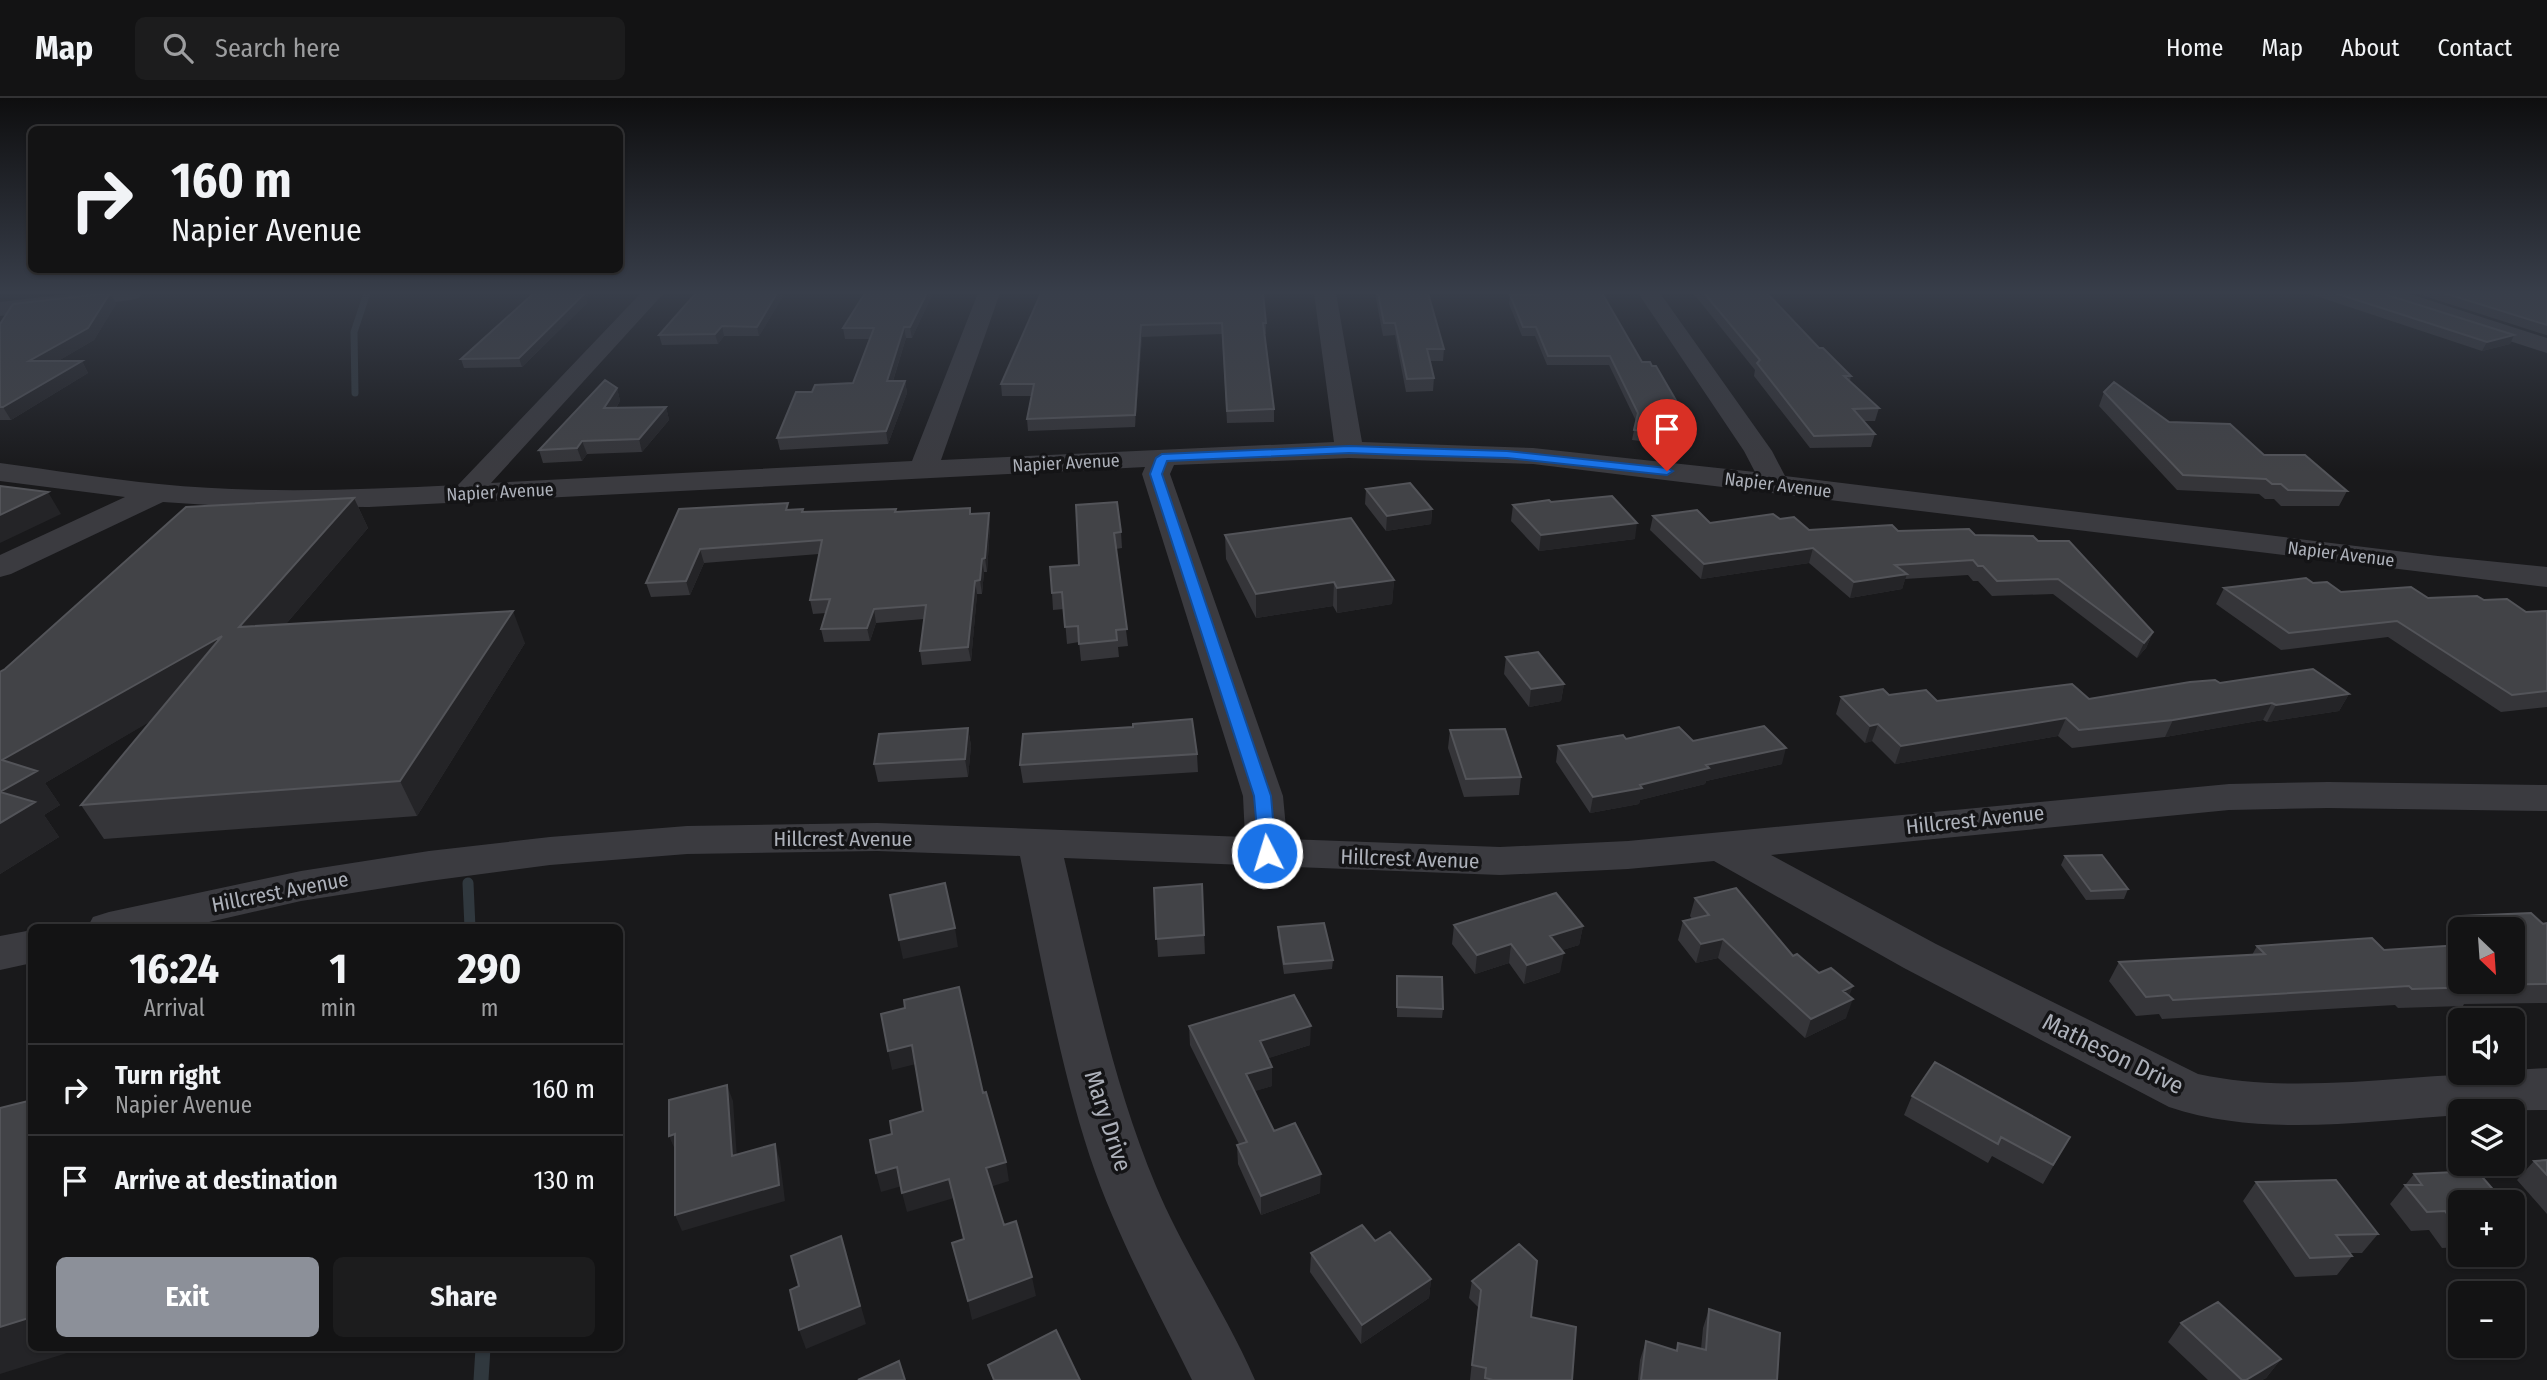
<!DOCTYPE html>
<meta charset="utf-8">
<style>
:root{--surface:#131314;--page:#1c1c1d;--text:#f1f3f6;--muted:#9d9ea0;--line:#323234;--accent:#8c9099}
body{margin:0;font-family:"Fira Sans Condensed",sans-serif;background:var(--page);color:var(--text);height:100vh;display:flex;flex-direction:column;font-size:26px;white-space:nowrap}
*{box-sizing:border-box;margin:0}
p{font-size:23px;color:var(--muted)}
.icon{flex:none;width:38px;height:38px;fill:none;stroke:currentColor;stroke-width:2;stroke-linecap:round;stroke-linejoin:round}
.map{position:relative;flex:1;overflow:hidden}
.sheet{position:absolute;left:28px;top:826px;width:595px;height:427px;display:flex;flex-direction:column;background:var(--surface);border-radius:10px;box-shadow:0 2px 5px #0004,0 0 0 2px var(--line)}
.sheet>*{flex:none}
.hud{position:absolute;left:28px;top:28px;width:595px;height:147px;border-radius:10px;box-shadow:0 2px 5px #0004,0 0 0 2px var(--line);background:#131314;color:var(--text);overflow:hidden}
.needle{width:46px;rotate:155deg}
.fabs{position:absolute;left:2448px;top:819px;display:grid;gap:14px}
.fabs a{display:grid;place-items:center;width:77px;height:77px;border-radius:10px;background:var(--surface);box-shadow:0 2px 5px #0004,0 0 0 2px var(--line);font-size:35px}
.pin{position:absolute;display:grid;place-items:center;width:60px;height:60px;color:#fff;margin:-72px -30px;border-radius:50% 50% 50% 0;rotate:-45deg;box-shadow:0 0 7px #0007}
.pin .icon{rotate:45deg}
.me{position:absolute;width:77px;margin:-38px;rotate:355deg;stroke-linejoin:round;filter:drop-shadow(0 0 5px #0008)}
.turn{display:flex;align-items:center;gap:24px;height:147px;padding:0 28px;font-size:32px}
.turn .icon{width:91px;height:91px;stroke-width:2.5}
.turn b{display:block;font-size:49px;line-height:60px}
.eta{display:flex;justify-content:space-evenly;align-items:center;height:119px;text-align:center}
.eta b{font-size:42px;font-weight:700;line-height:49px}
.cta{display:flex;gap:14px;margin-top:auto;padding:14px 28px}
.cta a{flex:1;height:80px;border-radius:10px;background:var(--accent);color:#fff;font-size:28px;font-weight:700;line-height:80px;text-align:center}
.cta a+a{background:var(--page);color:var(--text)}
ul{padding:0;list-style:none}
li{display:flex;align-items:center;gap:21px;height:91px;padding:0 28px;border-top:2px solid var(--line)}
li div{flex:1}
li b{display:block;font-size:26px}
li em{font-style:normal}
header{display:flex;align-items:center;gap:42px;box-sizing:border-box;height:98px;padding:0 35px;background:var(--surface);border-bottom:2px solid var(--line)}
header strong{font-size:33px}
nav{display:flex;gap:38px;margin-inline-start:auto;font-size:24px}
.search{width:490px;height:63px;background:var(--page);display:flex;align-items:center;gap:18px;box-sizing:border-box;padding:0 24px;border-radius:10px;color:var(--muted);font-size:26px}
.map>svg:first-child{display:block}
</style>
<header>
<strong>Map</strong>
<div class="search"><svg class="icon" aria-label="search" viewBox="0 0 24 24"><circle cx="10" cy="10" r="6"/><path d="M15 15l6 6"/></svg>Search here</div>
<nav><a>Home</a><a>Map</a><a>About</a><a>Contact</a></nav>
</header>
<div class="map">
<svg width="2547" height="1282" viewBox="0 0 2547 1282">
<rect width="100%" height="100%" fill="#19191b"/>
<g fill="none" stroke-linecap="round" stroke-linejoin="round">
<path stroke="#30383e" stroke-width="7" d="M355,295L354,234L367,195"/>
<path stroke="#30383e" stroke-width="11" d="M468,785L470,830"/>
<path stroke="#30383e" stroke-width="15" d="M481,1282L483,1250"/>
<path fill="#3b3b40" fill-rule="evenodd" d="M77,195H142L139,200L131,202L0,218V204Z
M641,195H664L491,385L912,363L978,195H1000L941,362L1334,344L1314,195H1336L1362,344L1533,350L1755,374L1744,353L1638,195H1660L1772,353L1785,378L2438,458L2547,469V489L1533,366L1349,360L1174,367L1170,376L1283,698L1287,741L1500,749L1628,743L2229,686L2328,684L2547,687V713L2328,710L2229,712L1771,757L1936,846L2198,976C2300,998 2409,975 2513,975V972L2547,970V1012L2460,1013V1017C2364,1023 2262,1040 2169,1009L1904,870L1714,763L1628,771L1500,777L1064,760C1090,870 1112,983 1156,1088C1184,1155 1226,1215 1255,1282H1192C1156,1209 1116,1137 1090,1059C1058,961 1041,859 1020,758L877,753L687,756L550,767L429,783L301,803L183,830H87L93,819L109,814L301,773L429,753L550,739L687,728L877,725L1245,739L1243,698L1142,376L1145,369L369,409L224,408L163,404L11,476L0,479V457L125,399L0,383V365C53,372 106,381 159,386C258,396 359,392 458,387Z
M2374,195H2407L2547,240V255L2377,200Z
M32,832V865L0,872V838Z"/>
</g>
<path fill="#353539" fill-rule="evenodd" d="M110,195L116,206L94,242L58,263H82L88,275L11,322H0V226Z
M785,195L759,238H724L718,246L662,247L659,237Z
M1041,195L1266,225V236H1265L1274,311V324L1227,325L1222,236L1142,239L1135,329L1028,333L1027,321L1031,298H1002L1001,286Z
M1375,195H1428L1444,251L1443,263H1430L1434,280L1433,293L1406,294L1395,237L1383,238Z
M1536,195H1602L1642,264L1695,335L1693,345L1674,343L1673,347L1632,342L1636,323L1609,267H1547L1535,238H1522L1509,206L1510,197H1537Z
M1693,195H1767L1819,250L1851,278L1850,283L1879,310L1875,323H1863L1875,336L1871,349L1810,350L1754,278L1755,272Z
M2307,195H2381L2514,237L2510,246L2482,253Z
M2415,195H2547V237H2546Z
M932,197L912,240H906L893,283H905L907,295L888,346L780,352L777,340L812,294L853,285L869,241H845L843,230Z
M586,200L587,205L522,269L464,270L461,261Z
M617,290L620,303L616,310L666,309L669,322L642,354L587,356L582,363L543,365L539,352Z
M2104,294L2169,324L2264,357L2347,393L2339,408H2281L2274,401H2265L2259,396L2177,392L2099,308Z
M1366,391L1432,411L1431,426L1386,433L1365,406Z
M354,400L368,430L286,526L525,545L417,718L104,741L81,707L152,622L45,685L60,707L44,717L59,739L0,776V574Z
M1551,404L1635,441L1539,453L1511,423L1513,407Z
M1076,407L1121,434L1122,450L1116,451L1128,548L1118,549L1119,559L1081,563L1079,544L1067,546L1064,511L1053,512L1052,495L1079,467Z
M679,411L790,412L803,411L804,414H897L971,416L989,415L990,428L987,474H984L982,496H977L971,563L922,567L920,553L924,521L876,525L870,543L824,544L821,531L826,515L813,516L810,502L819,456L704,465L690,497L651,499L646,485Z
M1653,418L1710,425L1780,421L1809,432L1898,433L1975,437L2038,443L2153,534L2146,550L2137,560L2053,496L1992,498L1978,483H1973L1968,477L1905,481L1902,491L1850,500L1809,465L1701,481L1650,432Z
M1225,437L1394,482L1392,506L1337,515L1333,508L1256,520L1226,461Z
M2313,485L2341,494L2428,500L2484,502L2526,514L2547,513V609L2501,614L2388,539L2281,552L2216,506L2224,490Z
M1506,559L1564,586L1561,603L1529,609L1504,576Z
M2220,585L2349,596L2339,613L2267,624L2263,622L2165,639L2072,650L2058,638L1895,666L1872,643L1865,645L1836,616L1841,599L1889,597L1937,603L2089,601Z
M1133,629L1197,656L1198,674L1023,685L1020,667Z
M968,630L971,648L968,679L878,684L874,666Z
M1450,632L1521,679L1519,697L1464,699L1448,650Z
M1626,641L1693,643L1782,666L1706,683L1705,686L1640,702L1639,706L1590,715L1556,664L1558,648Z
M2065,758L2128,791L2124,801L2086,802L2061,767Z
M1202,786L1205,856L1158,859L1154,790Z
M1695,800L1793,858L1819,875L1849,898L1846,920L1805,940L1718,860L1696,865L1678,842L1683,823L1692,821L1690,818Z
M2463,818L2547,825V905L2464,906L2463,908L2398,910L2395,907L2162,921L2159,916L2136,918L2109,883L2119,864L2252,857L2257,848L2384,852L2460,847L2450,837ZM2460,831H2513L2460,884Z
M1454,827L1583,828L1579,847L1562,852L1560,874L1524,886L1509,865L1475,876L1452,846Z
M1278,829L1333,862L1332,871L1284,876L1278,838Z
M1397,878L1443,911L1442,920L1397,919Z
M1189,928L1310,947L1268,960L1272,969V988L1254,993L1274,1033L1320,1095L1261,1117L1238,1066L1237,1047L1239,1046L1190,947Z
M1912,998L2070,1039L2043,1086L1992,1058L1988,1065L1904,1017Z
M2547,1062V1116L2517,1082L2534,1063Z
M2414,1076L2460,1104V1149L2442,1150L2429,1132L2411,1133L2390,1106Z
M2256,1084L2378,1136L2362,1155H2350L2352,1158L2337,1177L2295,1179L2243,1103Z
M2513,1115L2525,1129L2513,1141Z
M1375,1143L1431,1181L1429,1200L1361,1246L1310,1174L1311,1155Z
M1472,1183L1531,1219L1572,1282H1470L1478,1209L1469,1200Z
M1709,1211L1777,1282H1638L1640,1262L1646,1243L1676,1253L1678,1245L1701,1251L1703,1230Z
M2181,1225L2281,1261L2266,1280L2262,1282H2208L2168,1244Z"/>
<path fill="#242427" d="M32,195H56L33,197Z
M110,195L116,206L94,242L36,276L29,263Z
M580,195H591L586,200L587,205L522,269L519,260Z
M777,195H785L759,238L757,229Z
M927,195H932V197L912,240L910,229Z
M1141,227L1142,239L1135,329V317Z
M722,228L724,238L718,246L715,236Z
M904,229L906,240L889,295L887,283Z
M2514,237L2510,246L2482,253L2487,244Z
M82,263L88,275L11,322L3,309Z
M905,283L907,295L888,346L886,333Z
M617,290L620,303L608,322L604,310Z
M666,309L669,322L642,354L639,341Z
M582,343L587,356L582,363L577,350Z
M48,394L61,416L0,445V417Z
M354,400L368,430L256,561L239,529Z
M1432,411L1431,426L1386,433L1387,418Z
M989,415L990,428L987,474L985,460Z
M1637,425L1635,441L1539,453L1541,437Z
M1813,450L1809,465L1701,481L1704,466Z
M700,451L704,465L690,497L686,483Z
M982,461L984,474L982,496L980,482Z
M1907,476L1902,491L1850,500L1854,484Z
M1394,482L1392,506L1337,515V490Z
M975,483L977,496L971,563L968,549Z
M1334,484L1333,508L1256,520V496Z
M874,511L876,525L870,543L867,530Z
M513,513L525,545L417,718L400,683Z
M2153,534L2146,550L2137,560L2144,545Z
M222,538L240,571L45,685L60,707L44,717L59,739L0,776V694L2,662Z
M1564,586L1561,603L1529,609L1531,591Z
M2349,596L2339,613L2267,624L2276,607Z
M2272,605L2263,622L2165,639L2173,622Z
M2066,620L2058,638L1895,666L1901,648Z
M1878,626L1872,643L1865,645L1870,628Z
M968,630L971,648L968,679L965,661Z
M1786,650L1782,666L1706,683L1705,686L1640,702L1639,706L1590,715L1593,699L1640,687L1706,667Z
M1583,828L1579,847L1547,857L1550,838Z
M955,830L958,849L903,861L899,842Z
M1723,841L1718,860L1696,865L1701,846Z
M1511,846L1509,865L1475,876L1477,857Z
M1564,855L1560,874L1524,886L1527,867Z
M1853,888L1847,904L1853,901L1846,920L1805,940L1811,921L1843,893Z
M1311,928L1310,947L1260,963V943Z
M912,947L916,966L892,972L888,953Z
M1272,969V988L1246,996V976Z
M727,987L733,1003L738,1074L732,1058Z
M675,1036L676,1054L669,1038Z
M775,1046L780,1062L785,1103L682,1133L675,1117Z
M1006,1064L1009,1083L990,1089L986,1070Z
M897,1069L902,1088L881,1094L876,1075Z
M1321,1076L1320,1095L1261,1117V1098Z
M949,1081L954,1100L907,1114L902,1095Z
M841,1138L866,1226L806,1251L799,1232Z
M1032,1179L1036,1198L972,1222L968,1203Z
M1431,1181L1429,1200L1361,1246L1362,1227Z
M32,1219V1250H83L0,1276V1229Z
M2281,1261L2266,1280L2262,1282H2246Z"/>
<path fill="#424347" stroke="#535459" stroke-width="2" d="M110,195L88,230L29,263H82L3,309H0V226L13,206Z
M534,195H580L578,196H584L519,260L461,261Z
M696,195H777L757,229L722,228L715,236L659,237Z
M865,195H927L910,229H904L887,283H905L886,333L777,340L796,294H812L815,287L853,285L874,230H843Z
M1041,195H1263L1266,225H1263L1274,311L1227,313L1222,225L1141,227L1135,317L1027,321L1034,286H1001Z
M1378,195H1428L1444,251H1427L1434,280L1407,281L1395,225H1384Z
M1541,195H1602L1642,264H1650L1652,268H1656L1695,335L1675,333L1674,337L1634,332L1638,315L1610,258H1548L1536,229H1523L1510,197H1542Z
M1704,195H1767L1819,250H1823L1851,278H1844L1879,310L1853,311L1875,336L1814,338L1757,265L1760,262Z
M2335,195H2381L2514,237L2487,244Z
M2444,195H2547V227Z
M605,282L617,290L604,310L666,309L639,341L582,343L577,350L539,352Z
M2114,284L2169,324L2230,326L2264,357H2305L2347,393L2288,392L2281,386H2272L2266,381L2183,377L2104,294Z
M1410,385L1432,411L1387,418L1366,391Z
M0,388L48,394L0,417Z
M1612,398L1637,425L1541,437L1513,407L1549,402L1551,404Z
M354,400L239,529L513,513L400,683L81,707L222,538L2,662L37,673L0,694L35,704L0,725V574L5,571L186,409Z
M1117,404L1121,434L1114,435L1127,531L1116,532L1117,542L1079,546L1078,528L1065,529L1062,494L1052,495L1050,469L1079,467L1076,407Z
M788,405L786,412L803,411L802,414L896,411L895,414L970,410V416L989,415L985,460L982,461L980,482L975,483L968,549L920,553L926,507L874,511L867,530L821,531L830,501L810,502L822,442L700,451L686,483L646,485L679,411Z
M1697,412L1710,425L1773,416L1780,421L1794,419L1809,432L1892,427L1898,433L1969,431L1975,437L2033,438L2038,443H2069L2153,534L2144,545L2058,481L1997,483L1983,468H1978L1973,462L1895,467L1907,476L1854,484L1813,450L1704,466L1653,418Z
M1351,420L1394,482L1337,490L1334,484L1256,496L1225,437Z
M2306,480L2313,485L2327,484L2341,494L2411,489L2428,500L2477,498L2484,502L2507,501L2526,514L2547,513V593L2512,597L2397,523L2289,535L2224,490Z
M1538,554L1564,586L1531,591L1506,559Z
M2313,571L2349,596L2276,607L2272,605L2173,622L2079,632L2066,620L1901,648L1878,626L1870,628L1841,599L1883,591L1889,597L1926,592L1937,603L2072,586L2089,601L2190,584L2215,582L2220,585Z
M1192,621L1197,656L1020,667L1023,636L1133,629V626Z
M1764,628L1786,650L1706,667L1709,670L1640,687L1642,690L1593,699L1558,648L1623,637L1626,641L1679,629L1693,643Z
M968,630L965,661L874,666L879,636Z
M1505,631L1521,679L1466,681L1450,632Z
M2102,757L2128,791L2091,793L2065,758Z
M945,785L955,830L899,842L890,797Z
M1202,786L1204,837L1156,841L1154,790Z
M1736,790L1793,858L1797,856L1819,875L1831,870L1853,888L1843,893L1853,901L1811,921L1723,841L1701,846L1683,823L1709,817L1695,800Z
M1556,795L1583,828L1550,838L1564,855L1527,867L1511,846L1477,857L1454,827Z
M2531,815L2543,826L2547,825V886L2475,887L2477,889L2412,891L2409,888L2173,902L2169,897L2146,899L2119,864L2265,856L2257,848L2372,840L2384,852L2460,847V884H2513V831H2477L2463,818Z
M1324,825L1333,862L1284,866L1278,829Z
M1397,878L1442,879L1443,911L1397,909Z
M959,889L983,995L986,994L1006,1064L986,1070L1004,1127L1016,1123L1032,1179L968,1203L952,1145L964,1141L949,1081L902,1095L897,1069L876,1075L870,1042L892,1036L890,1023L923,1013L912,947L888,953L881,916L905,910L904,902Z
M1294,897L1311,928L1260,943L1272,969L1246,976L1274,1033L1295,1025L1321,1076L1261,1098L1237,1047L1247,1044L1189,928Z
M1935,964L2070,1039L2053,1067L2001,1039L1998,1046L1912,998Z
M727,987L732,1058L775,1046L779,1087L675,1117V1036L669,1038V1002Z
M32,1002V1219L0,1229V1010Z
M2547,1062V1077L2534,1063Z
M2477,1073L2504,1104H2460V1130L2458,1131L2445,1113L2427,1114L2405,1087H2422L2414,1076Z
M2336,1082L2378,1136L2336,1137L2352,1158L2310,1160L2256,1084Z
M2513,1115L2525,1129H2513Z
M1362,1127L1375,1143L1390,1134L1431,1181L1362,1227L1311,1155Z
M841,1138L860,1208L799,1232L790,1192L799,1188L791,1158Z
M1519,1146L1537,1163L1531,1219L1576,1229L1572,1282H1493L1485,1280L1486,1270L1472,1267L1481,1192L1472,1183Z
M2218,1204L2281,1261L2246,1282H2242L2181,1225Z
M1709,1211L1780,1235L1777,1282H1641L1646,1243L1677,1253L1678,1245L1706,1252Z
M1056,1232L1080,1282H994L988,1267Z
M899,1263L905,1282H858Z"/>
<linearGradient id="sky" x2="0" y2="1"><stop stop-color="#0e0e0f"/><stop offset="0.52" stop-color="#383e4a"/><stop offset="1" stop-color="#383e4a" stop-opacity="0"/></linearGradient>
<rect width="2547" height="374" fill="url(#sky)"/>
<path fill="#1a73e8" stroke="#114b97" stroke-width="2" d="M1349,348L1507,353L1667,370L1673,373L1667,377L1507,360L1402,357L1349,355L1167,363L1162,376L1271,698L1276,755L1267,761L1259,755L1254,698L1150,376L1156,360L1162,356Z"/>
<g text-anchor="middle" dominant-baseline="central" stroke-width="7" stroke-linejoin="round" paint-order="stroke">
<g font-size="18" fill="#adb1ba" stroke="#141416">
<text transform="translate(1066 365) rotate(-3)">Napier Avenue</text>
<text transform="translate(1778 387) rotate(7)">Napier Avenue</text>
<text transform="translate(500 394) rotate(-3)">Napier Avenue</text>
<text transform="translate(2341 456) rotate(7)">Napier Avenue</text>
</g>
<g font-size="21" fill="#adb1ba" stroke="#141416">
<text transform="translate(1975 722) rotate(-6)">Hillcrest Avenue</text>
<text x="843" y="741">Hillcrest Avenue</text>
<text transform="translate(1410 761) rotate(2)">Hillcrest Avenue</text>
<text transform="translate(280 794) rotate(-11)">Hillcrest Avenue</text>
</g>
<g font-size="24" fill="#adb1ba" stroke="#141416">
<text transform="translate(2113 956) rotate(26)">Matheson Drive</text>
<text transform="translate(1108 1023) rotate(72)">Mary Drive</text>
</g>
</g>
</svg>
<div class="fabs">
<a><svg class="needle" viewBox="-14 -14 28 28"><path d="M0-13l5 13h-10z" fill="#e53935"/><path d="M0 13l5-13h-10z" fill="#9d9ea0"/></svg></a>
<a><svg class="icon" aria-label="sound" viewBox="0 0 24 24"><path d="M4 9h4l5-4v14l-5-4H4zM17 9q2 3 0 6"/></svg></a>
<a><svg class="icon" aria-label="layers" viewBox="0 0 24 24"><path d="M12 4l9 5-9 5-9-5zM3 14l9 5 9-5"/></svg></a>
<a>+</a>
<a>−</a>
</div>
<div class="pin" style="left:1667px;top:373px;background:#d93025"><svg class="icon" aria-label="arrive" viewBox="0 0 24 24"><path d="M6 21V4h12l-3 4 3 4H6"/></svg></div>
<svg class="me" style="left:1267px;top:755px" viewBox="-20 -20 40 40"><circle r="17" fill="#1a73e8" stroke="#fff" stroke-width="3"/><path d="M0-11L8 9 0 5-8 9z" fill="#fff"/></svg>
<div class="hud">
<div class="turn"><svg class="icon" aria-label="right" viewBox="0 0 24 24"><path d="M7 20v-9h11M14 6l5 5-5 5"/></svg><div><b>160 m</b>Napier Avenue</div></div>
</div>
<section class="sheet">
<div class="eta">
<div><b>16:24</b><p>Arrival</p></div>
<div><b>1</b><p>min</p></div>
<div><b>290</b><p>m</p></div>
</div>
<ul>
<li><svg class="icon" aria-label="right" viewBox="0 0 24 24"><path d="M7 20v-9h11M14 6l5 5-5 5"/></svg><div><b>Turn right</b><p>Napier Avenue</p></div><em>160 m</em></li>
<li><svg class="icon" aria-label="arrive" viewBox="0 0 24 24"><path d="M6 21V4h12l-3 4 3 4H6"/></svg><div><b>Arrive at destination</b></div><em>130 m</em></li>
</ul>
<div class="cta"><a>Exit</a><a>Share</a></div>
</section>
</div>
